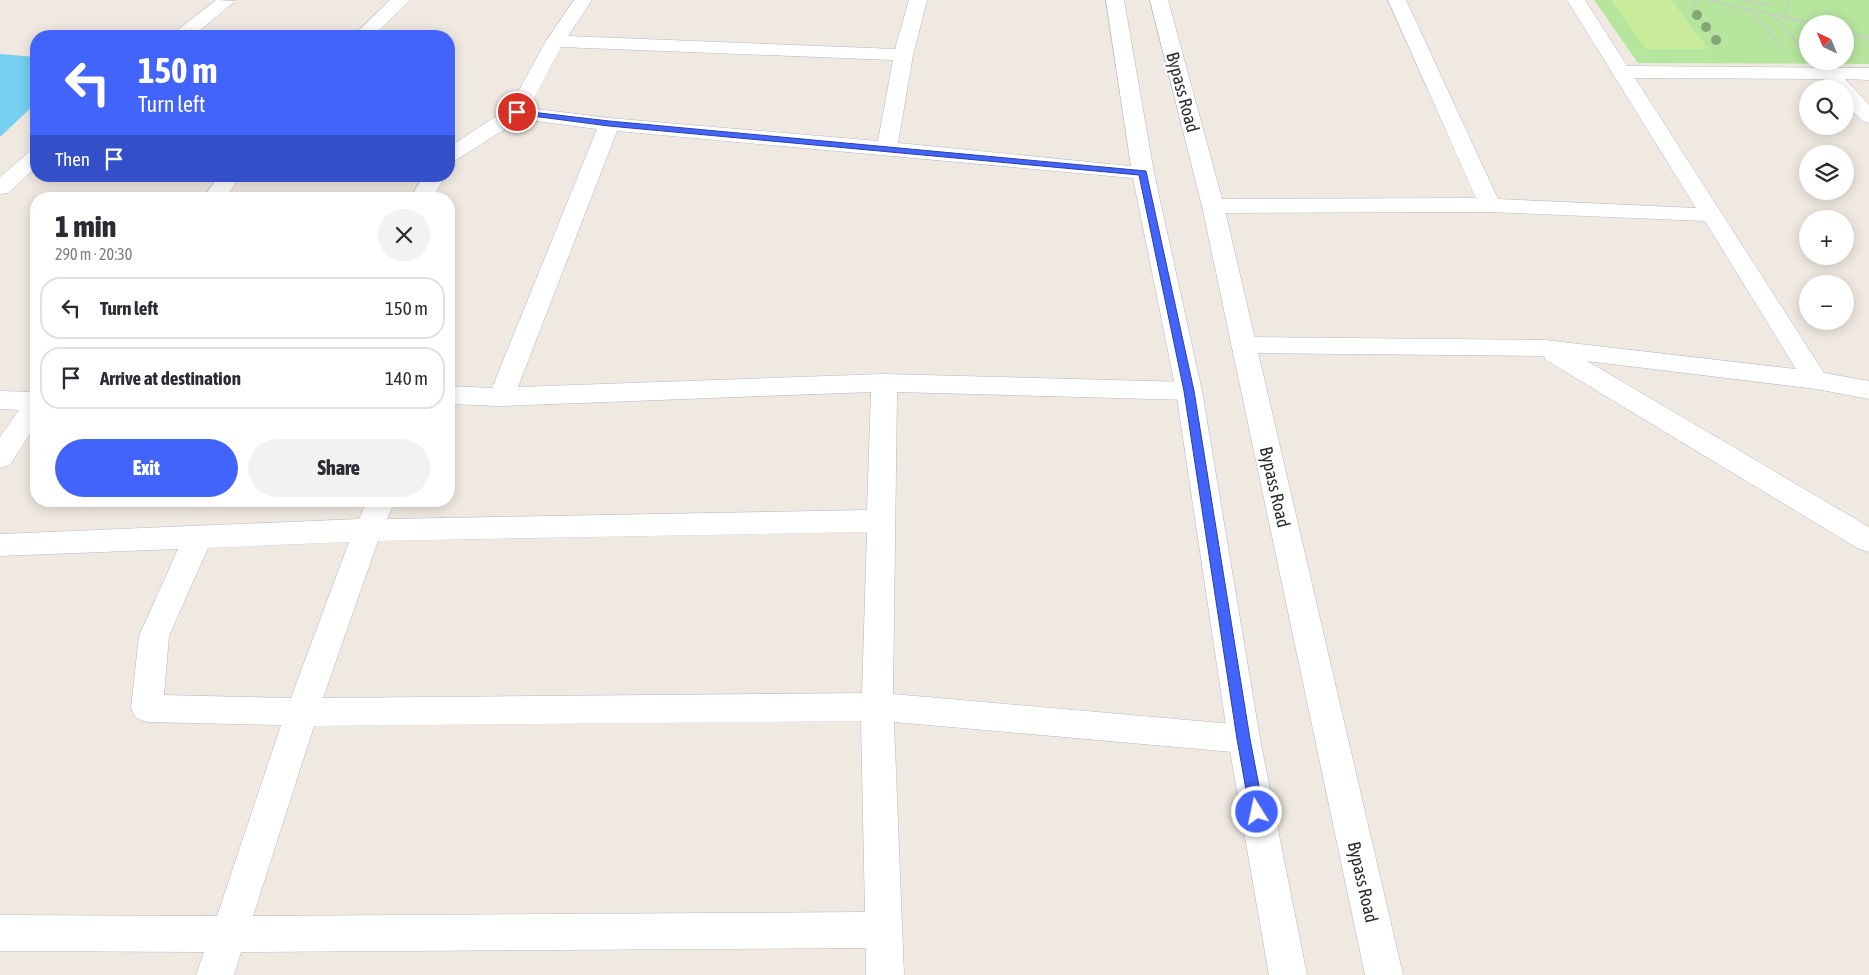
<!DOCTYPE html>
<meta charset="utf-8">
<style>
:root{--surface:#fff;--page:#f2f2f3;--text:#2b2b33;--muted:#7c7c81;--line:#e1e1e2;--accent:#4264fb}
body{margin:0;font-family:"Asap Condensed",sans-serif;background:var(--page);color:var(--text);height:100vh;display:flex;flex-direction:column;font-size:19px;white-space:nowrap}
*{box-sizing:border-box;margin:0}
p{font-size:16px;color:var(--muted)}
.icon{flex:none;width:28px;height:28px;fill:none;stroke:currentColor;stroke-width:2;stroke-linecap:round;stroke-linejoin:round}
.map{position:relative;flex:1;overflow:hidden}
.drawer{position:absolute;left:30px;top:192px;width:425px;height:315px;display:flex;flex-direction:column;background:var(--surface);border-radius:20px;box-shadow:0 2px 12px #0003}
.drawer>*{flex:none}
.hud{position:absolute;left:30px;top:30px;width:425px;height:152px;border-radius:20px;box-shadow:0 2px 12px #0003;background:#4264fb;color:#fff;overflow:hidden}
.needle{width:32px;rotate:316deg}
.tools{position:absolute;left:1799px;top:15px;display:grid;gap:10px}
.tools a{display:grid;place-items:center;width:55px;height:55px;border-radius:50%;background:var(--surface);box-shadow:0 2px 12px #0003;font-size:25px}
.pin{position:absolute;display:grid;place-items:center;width:42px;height:42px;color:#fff;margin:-21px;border:2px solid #fff;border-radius:50%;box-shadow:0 1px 5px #0007}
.me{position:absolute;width:55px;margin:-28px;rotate:350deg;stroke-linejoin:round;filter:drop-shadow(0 0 4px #0008)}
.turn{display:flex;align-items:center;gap:18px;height:105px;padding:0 25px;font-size:22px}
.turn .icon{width:65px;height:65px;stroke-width:2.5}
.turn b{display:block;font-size:35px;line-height:42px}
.then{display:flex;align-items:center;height:48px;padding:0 25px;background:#0003;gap:10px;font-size:19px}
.round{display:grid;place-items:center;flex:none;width:52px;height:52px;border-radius:26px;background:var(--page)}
.overview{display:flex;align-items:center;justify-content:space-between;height:85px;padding:0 25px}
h1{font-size:30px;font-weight:800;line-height:38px}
.primary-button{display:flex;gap:10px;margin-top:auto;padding:10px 25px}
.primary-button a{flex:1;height:58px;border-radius:30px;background:var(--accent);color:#fff;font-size:20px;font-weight:800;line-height:58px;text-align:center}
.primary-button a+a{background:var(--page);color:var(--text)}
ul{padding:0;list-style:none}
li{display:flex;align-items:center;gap:15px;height:62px;margin:0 10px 8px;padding:0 15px;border:2px solid var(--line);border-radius:20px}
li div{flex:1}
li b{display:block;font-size:19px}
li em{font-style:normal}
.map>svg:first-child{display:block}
</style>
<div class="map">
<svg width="1869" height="975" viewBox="0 0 1869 975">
<rect width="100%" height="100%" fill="#efe9e1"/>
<path fill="#b6e59e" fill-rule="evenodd" d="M1594,0H1869V64L1638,63ZM1808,24H1845V61H1808Z"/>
<path fill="#c9ec9a" d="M1611,0H1671L1709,49H1646Z"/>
<path fill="#75cff0" d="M0,54L36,57V103L0,137Z"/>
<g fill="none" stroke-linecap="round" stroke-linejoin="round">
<defs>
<path id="minor" d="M216,0L235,1L193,36H173L175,32Z
M390,0H410L373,36H353Z
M574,0H592L568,36L895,49L909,0H927L913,55L898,143L1151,168L1154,173L1151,178L1143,179L617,131L518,387L884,374L1189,382L1198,385L1202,391L1198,397L1189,400L897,392L893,694L1244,725L1255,729L1260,739L1255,749L1244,753L894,722L904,975H866V948L241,952L234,975H196L204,952L0,951V915L217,916L281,725L147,722L136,718L131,708L139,636L178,549L0,556V534L359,519L367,501H395L387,519L867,510L871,392L501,406L449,404V386L492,388L597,129L521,119L456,160L449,162V147L509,108L546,41ZM561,47L893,60L878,141L609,118L529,108ZM867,532L862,693L323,698L378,541ZM349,542L291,698L164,695L169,636L208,548ZM861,721L865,912L253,916L314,726Z
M1388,0H1406L1498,199L1696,208L1567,0H1585L1627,66L1869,68V80L1845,79L1869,105V123L1862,121L1845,103V89H1832L1824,79L1635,78L1824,373L1869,381V399L1816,389L1587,361L1869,527V552L1859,549L1546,360L1544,356L1243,353L1234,351L1231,345L1234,339L1243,337L1545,340L1796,369L1705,221L1490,212L1213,213L1205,211L1202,206L1205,201L1213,199L1476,198Z
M36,150V167L8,193L0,194V177L29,152Z
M219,176H241L224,199H202Z
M423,176H445L432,199H410Z
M0,391L36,392V424L10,465L0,468V437L19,410L0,409Z"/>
<path id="secondary" d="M1106,0H1124L1154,173L1202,391L1260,739L1307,975H1269L1228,739L1176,391L1132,173Z
M1150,0H1168L1224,206L1403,975H1365L1202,206Z"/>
</defs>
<use href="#minor" stroke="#b4b7c1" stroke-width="1"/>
<use href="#secondary" stroke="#b4b7c1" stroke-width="1"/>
<path stroke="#c9c9c9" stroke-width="2.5" stroke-dasharray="2.5 2" stroke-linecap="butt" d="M1696,0L1693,9L1720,45
M1707,0L1784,17L1788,0
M1744,0L1766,5L1768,0
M1751,10L1781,46
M1774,15L1800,46
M1784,17L1810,24
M1845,32L1869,38"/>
<use href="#minor" fill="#fff" fill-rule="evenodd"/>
<use href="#secondary" fill="#fff" fill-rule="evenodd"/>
</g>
<g fill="#84a574">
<circle cx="1697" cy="15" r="5"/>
<circle cx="1706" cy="27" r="5"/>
<circle cx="1716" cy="40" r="5"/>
</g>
<path fill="#4264fb" stroke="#2b41a3" d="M514,110L609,121L1146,171L1194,391L1250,739L1264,812L1262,816L1257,818L1252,816L1250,812L1237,739L1184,391L1139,175L609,126L517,114H514Z"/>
<g text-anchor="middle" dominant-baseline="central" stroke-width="4.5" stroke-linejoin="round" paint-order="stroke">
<g font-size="18" fill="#2e2e2e" stroke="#fff">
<text transform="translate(1183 92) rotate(75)">Bypass Road</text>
<text transform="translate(1275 487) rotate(77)">Bypass Road</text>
<text transform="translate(1363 882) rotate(77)">Bypass Road</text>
</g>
</g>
</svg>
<div class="tools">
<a><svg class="needle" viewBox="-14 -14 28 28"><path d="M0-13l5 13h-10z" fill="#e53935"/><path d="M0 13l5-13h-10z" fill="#7c7c81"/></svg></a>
<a><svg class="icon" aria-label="search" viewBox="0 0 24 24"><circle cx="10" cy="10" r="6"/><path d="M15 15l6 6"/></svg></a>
<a><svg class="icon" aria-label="layers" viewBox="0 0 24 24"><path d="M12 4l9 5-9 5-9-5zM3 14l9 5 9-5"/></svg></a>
<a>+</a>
<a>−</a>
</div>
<div class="pin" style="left:517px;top:112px;background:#d93025"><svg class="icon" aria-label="arrive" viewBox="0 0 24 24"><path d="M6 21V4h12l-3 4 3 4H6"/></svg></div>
<svg class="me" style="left:1257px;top:812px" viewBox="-20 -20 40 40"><circle r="17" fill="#4264fb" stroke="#fff" stroke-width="3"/><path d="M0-11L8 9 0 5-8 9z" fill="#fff"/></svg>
<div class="hud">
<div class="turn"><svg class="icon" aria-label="left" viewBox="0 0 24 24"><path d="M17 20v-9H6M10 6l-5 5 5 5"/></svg><div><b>150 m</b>Turn left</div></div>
<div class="then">Then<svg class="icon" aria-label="arrive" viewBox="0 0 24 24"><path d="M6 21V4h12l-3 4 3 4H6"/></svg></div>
</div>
<section class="drawer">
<div class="overview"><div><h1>1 min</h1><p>290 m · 20:30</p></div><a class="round"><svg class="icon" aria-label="close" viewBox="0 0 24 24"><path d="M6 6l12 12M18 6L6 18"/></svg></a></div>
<ul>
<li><svg class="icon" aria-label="left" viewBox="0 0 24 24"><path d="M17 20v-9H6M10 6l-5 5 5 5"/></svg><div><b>Turn left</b></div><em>150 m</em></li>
<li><svg class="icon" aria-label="arrive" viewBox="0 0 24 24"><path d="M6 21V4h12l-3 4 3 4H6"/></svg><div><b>Arrive at destination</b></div><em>140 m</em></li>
</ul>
<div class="primary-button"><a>Exit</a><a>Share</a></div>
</section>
</div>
